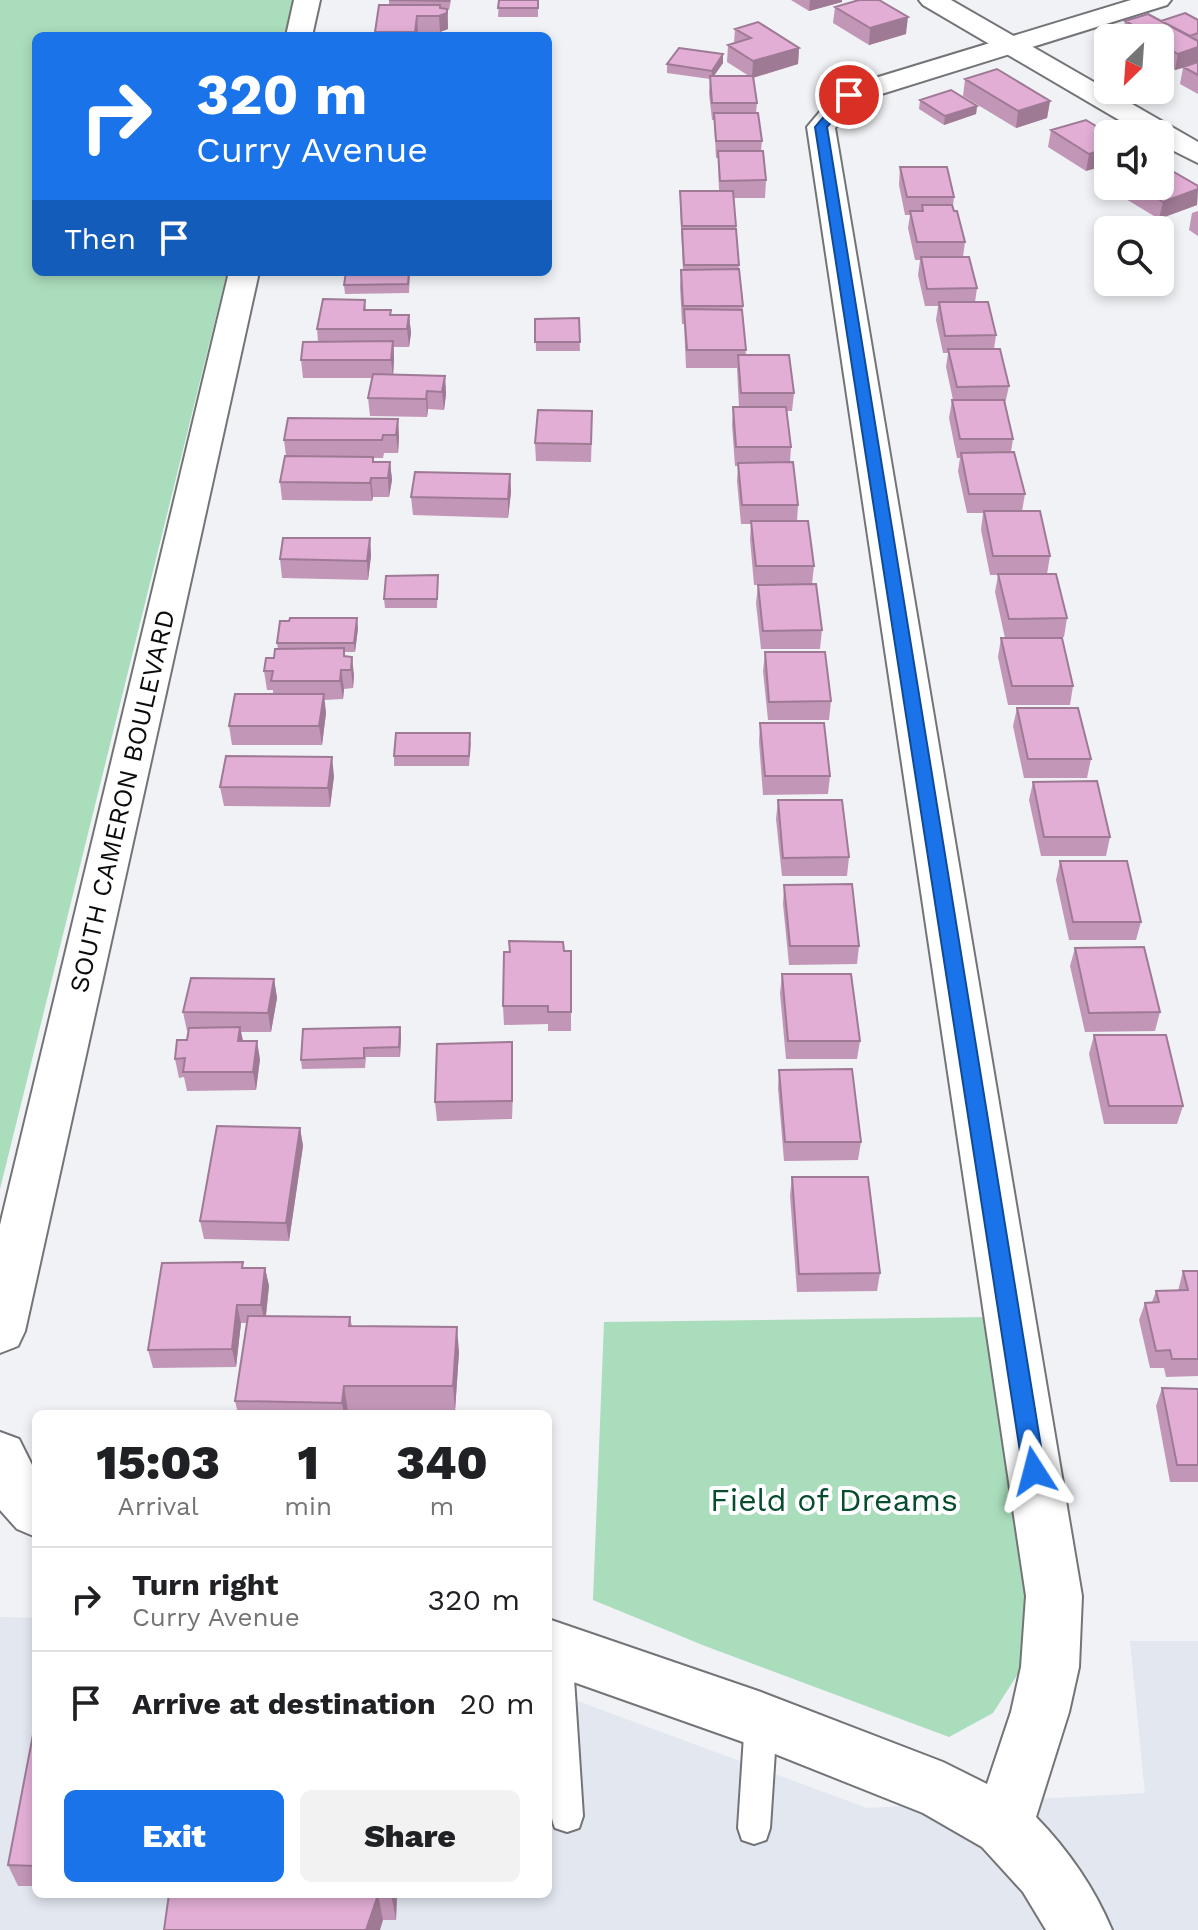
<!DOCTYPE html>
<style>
:root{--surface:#fff;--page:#f2f2f2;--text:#202124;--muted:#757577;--line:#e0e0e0;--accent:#1a73e8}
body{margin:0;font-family:"Work Sans",sans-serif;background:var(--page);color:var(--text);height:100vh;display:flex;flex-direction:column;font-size:30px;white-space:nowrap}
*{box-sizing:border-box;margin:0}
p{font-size:26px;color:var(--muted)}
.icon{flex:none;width:44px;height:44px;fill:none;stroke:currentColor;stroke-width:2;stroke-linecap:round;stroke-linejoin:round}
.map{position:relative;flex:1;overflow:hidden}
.details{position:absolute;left:32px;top:1410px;width:520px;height:488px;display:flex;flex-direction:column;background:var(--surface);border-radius:12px;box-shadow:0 4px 12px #0003}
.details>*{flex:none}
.guide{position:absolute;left:32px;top:32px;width:520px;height:244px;border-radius:12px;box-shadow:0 4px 12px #0003;background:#1a73e8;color:#fff;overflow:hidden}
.needle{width:52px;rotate:205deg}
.fabs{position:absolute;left:1094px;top:24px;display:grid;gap:16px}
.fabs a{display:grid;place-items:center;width:80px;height:80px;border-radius:12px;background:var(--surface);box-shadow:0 4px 12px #0003;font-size:40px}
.pin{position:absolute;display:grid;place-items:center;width:68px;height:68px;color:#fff;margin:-34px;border:4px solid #fff;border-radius:50%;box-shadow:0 2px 8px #0007}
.me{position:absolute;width:88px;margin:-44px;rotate:351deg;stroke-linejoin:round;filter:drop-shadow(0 0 6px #0008)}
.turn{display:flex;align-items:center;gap:28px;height:168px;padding:0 32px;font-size:36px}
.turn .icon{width:104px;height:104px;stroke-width:2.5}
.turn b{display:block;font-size:56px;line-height:68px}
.then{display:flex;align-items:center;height:76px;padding:0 32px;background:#0003;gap:16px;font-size:30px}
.eta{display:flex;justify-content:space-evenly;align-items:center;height:136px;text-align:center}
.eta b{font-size:48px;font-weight:800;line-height:56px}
.primary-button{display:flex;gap:16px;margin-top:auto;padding:16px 32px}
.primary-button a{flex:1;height:92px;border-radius:12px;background:var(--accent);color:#fff;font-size:32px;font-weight:800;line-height:92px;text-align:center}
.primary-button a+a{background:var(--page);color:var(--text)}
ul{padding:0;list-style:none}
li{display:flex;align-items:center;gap:24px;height:104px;padding:0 32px;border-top:2px solid var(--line)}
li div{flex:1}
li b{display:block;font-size:30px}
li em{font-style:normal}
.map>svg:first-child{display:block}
</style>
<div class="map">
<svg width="1198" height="1930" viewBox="0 0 1198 1930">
<rect width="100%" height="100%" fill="#f0f2f5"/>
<path fill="#e2e7f0" d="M0,1617L36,1618V1894H548V1690L867,1808L1145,1793L1130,1641H1198V1930H0Z"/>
<path fill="#aaddbc" d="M0,0H295L286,36H36V272H227L0,1189Z
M991,1317L1028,1571L1023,1666L993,1713L949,1737L705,1646L593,1600L604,1322Z"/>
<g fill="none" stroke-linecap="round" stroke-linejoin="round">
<defs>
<path id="service" d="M556,1633L567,1638L572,1648L583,1816L579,1828L567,1832L555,1828C540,1790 548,1682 548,1636Z
M761,1705L772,1709L777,1720L770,1828L766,1840L754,1844L742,1840L738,1828L745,1720L750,1709Z"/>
<path id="minor" d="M294,0H320L312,36H286Z
M1131,0H1171L1167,5L859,101L835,128L1082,1596L1079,1667L1069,1712L1036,1817C1068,1850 1094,1887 1112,1930H1046L1023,1892L982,1847L923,1813L760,1748L548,1673V1619L761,1692L943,1762L987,1784L1011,1712L1021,1667L1026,1596L807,127L839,89Z
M229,272H259L25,1331L18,1346L0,1353V1225Z
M0,1432L19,1439L36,1473V1537L17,1529L0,1510Z"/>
<path id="tertiary" d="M919,0H951L1198,142V163L1160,144V134H1143L923,5Z"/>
</defs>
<use href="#service" stroke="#737477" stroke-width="4"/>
<use href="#minor" stroke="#737477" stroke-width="4"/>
<use href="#tertiary" stroke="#737477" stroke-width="4"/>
<use href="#service" fill="#fff" fill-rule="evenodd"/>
<use href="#minor" fill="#fff" fill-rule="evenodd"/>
<use href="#tertiary" fill="#fff" fill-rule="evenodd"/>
</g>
<path fill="#c296b7" d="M389,0H451L449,10H448V29L440,32H418V36H375V32L389,5Z
M499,0H538V17H498Z
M791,0H842V2L809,11Z
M835,7L906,34L869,45L833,23Z
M1198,20V94L1180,84L1183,68L1175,70L1160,62V38L1122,37L1125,21Z
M735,29L799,48L798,64L753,78L757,103L756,113L762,141L761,151L766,180L765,198H734L739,269L743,306L742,315L746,355L794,393L792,411H787L791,447L790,462L798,505L797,521L814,566L812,584L754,585L750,539L751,524H741L737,481L738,466H735L732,425L733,407H739L737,368H686L684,324H682L680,287L681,270H683L680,208V191H719L718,158H716L714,120H712L709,93L710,79L667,73V64L723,54V63L714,76H749L727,62L728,45L734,43Z
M965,79L1050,101L1047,118L1016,128L963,96Z
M920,100L977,106L976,114L944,125L919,109Z
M1051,130L1109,134L1086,171L1048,147Z
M900,167L954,197L953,206L965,242L963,257L977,288L975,302L996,335L994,349L1009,386L1005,404L1013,439L1011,452L1025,494L1022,511L1050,556L1047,574L1067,618L1064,637L1005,638L995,592L998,575H990L981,530L983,513H967L958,471L960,458H957L949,418L952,400H953L946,367L948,353H943L936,320L938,306H925L918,275L920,260H915L908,228L910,215H905L899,185Z
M1108,178V186H1198L1197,205L1159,219L1106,187Z
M1198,211V236L1189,230L1192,213Z
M410,272L409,293L345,294L344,285Z
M365,300L366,310H391V315H409L411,333L409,347H394V359L393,375L445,376L446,394L444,410L428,409L427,417L370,416L368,398L372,378H303L301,360L318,342L317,329Z
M579,318L580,351H536L535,319Z
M398,419L399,437L398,453H384L383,458H373L374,462H390L392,480L389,497H373L372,501L282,500L280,482L286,456L284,440Z
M592,429L591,462L536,461L535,443Z
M510,474L511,492L508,518L413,515L411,497Z
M370,538L371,556L368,580L282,578L280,559Z
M438,575L437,608H385L384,599Z
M758,585L822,630L820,649H761L756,603Z
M358,628L355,652H345V656L354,675L353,688L344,689L343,699L324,700L326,713L322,745H232L229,726L273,694V690H267L264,671L274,658L278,649L277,643Z
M1001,638L1073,686L1070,705H1008L998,657Z
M765,652L831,701L829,720H768L763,671Z
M1017,708L1091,759L1087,778H1024L1013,726Z
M760,723L830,776L828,794L763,795L759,742Z
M471,742L469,766H394V756Z
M334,776L330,807L224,806L220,787Z
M1033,782L1110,837L1106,856H1041L1029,800Z
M778,800L849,857L847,876H782L776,819Z
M1060,861L1141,922L1136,940H1069L1056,880Z
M784,885L859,946L857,964L789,965L783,904Z
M1075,948L1160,1012L1155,1031L1085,1032L1070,966Z
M564,951H571V1031H548V1024L504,1025L503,1006Z
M782,974L860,1041L857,1059H786L780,993Z
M274,979L277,998L271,1032H241L243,1041L260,1059L256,1090L187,1091L184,1077L179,1078L175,1059L187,1040L188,1031H187L183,1012Z
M400,1027L401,1037L400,1057H366L365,1068L302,1069L301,1060Z
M1094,1035L1183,1106L1177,1124H1104L1089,1054Z
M513,1060L512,1119L437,1121L435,1102Z
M779,1070L861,1142L858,1160L784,1161L778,1088Z
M300,1128L303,1146L289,1241L204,1239L200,1221Z
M792,1177L880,1273L877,1291L797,1292L790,1195Z
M245,1268H265L269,1286L266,1316L350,1317L352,1326L459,1352L455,1411H348L347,1414H238L235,1401L247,1323H241L236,1367L153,1368L148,1350Z
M1183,1271H1198V1376L1166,1377L1164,1368H1150L1139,1320L1145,1303L1152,1302L1156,1291H1178Z
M1162,1388L1198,1389V1482H1170L1156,1406Z
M36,1719V1886H18L8,1865Z
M169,1894H397L396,1920H383Z"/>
<path fill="#9e7a95" d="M810,0H842V2L809,11Z
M447,9L448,29L440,32L439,16Z
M417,16L418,32V36H415Z
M908,17L906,34L869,45L870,28Z
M1198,47V63L1175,70L1178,54Z
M799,48L798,64L752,78L753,61Z
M723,54V63L711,80L712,71Z
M1050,101L1047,118L1016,128L1018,111Z
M977,106L976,114L944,125L945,116Z
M1108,148V165L1086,171L1089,154Z
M1198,189L1197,205L1159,219L1163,202Z
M409,315L411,333L409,347L407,329Z
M393,341L394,359L393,378L391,360Z
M445,376L446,394L444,410L442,392Z
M427,391L428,409L427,417L426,399Z
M398,419L399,437L398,453L396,435Z
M390,462L392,480L389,497L388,478Z
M510,474L511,492L508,518V499Z
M371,478L373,497L372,501L370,483Z
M370,538L371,556L368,580L367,561Z
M357,618L358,628L355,652L354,643Z
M352,657L354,675L353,688L351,670Z
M341,670L344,689L343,699L340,681Z
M324,694L326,713L322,745L319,726Z
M332,757L334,776L330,807L328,788Z
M274,979L277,998L271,1032L268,1013Z
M240,1027L244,1046L238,1041Z
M400,1027L401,1037L400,1057L399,1047Z
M257,1041L260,1059L256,1090L253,1072Z
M512,1042L513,1060L512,1119Z
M300,1128L303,1146L289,1241L286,1223Z
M265,1268L269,1286L265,1323L261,1305Z
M237,1305L241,1323L236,1367L232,1349Z
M457,1327L459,1352L455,1411L453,1386Z
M344,1386L348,1411L347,1414H344L342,1403Z
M391,1894H397L396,1920Z
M378,1895L383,1920L380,1930H366Z"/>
<path fill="#e2aed5" stroke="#9e7a95" stroke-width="2" d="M389,0H449V1Z
M499,0H538V8H498Z
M859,0H879L908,17L870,28L835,7Z
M379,5H440V8L447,9V13L439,16H417L415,32H375Z
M1185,13L1198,20V33L1190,36L1161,21Z
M1148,14L1198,41V47L1178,54L1160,44V38H1150L1144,35L1149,34L1125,21Z
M758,22L799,48L753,61L728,45L751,38L735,29Z
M679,48L723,54L712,71L667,64Z
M1198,62V75L1183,67Z
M997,69L1050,101L1018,111L965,79Z
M710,76H753L757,103H712Z
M951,90L977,106L945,116L920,100Z
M714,113H758L762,141H716Z
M1086,120L1109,134L1108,148L1089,154L1051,130Z
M718,151H763L766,180L720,181Z
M1160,164L1198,186V189L1163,202L1137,186H1160Z
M900,167H947L954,197H907Z
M680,191H733L736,226H682Z
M922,205H952L954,211H957L965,242H917L910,211H923Z
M682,229H736L739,265H684Z
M921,257H969L977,288L927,289Z
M739,269L743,306H683L681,270Z
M346,272H409L408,284L344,285Z
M323,299L365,300L364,310H391L390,315H409L407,329H317Z
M939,302H988L996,335L945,336Z
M684,309L742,310L746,350H687Z
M579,318L580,342H535V319Z
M393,341L391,360H301L303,342Z
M948,349H1000L1009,386L957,387Z
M738,355H789L794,393H741Z
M373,374L445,376L442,392L427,391L426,399L368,398Z
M952,400H1004L1013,439H960Z
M733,407H786L791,447H736Z
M538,410L592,411L591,444L535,443Z
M288,418L398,419L396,435H383L382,440H284Z
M1014,452L1025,494H969L961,453Z
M285,456L373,457V462H390L388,478H371L370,483L280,482Z
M793,462L798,505H742L738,463Z
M415,472L510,474L508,499L411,497Z
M984,511H1040L1050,556H993Z
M751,521H808L814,566H756Z
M283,538H370L367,561L280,559Z
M998,574H1056L1067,618L1009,619Z
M438,575L437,599H384L386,576Z
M816,584L822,630L763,631L758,585Z
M290,618H357L354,643H277L280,621H289Z
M1001,638H1062L1073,686H1012Z
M344,648V656L352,657L351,670H341L340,681H271L273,671H264L266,658H274L275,649Z
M765,652H825L831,701L769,702Z
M235,694H324L319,726H229Z
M1017,708H1078L1091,759H1028Z
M760,723H824L830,776H765Z
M396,733H470L469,756H394Z
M226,756L332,757L328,788L220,787Z
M1097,781L1110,837H1044L1033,782Z
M778,800H842L849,857L783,858Z
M1060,861H1127L1141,922H1073Z
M852,884L859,946H790L784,885Z
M509,941L563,942L564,951H571V1012H548V1006H503L504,952H510Z
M1144,947L1160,1012L1089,1013L1075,948Z
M782,974H851L860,1041H788Z
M191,978L274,979L268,1013L183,1012Z
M240,1027L238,1041H257L253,1072H183L185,1058L175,1059L177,1040H187L189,1028Z
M400,1027L399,1047L364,1048V1058L301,1060L303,1029Z
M1094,1035H1166L1183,1106H1109Z
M512,1042V1101L435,1102L437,1044Z
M852,1069L861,1142H785L779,1070Z
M217,1126L300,1128L286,1223L200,1221Z
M792,1177H868L880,1273L799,1274Z
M243,1262L242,1268H265L261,1305H237L232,1349L148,1350L162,1263Z
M1183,1271H1198V1359H1172L1170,1350L1156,1351L1145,1303L1159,1302L1156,1291L1188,1290Z
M248,1316L350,1317L349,1326L457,1327L453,1386H344L342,1403L235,1401Z
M1162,1388L1198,1389V1465H1177Z
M36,1719V1866L8,1865Z
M169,1894H391V1895H378L366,1930H164Z"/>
<path fill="#1a73e8" stroke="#114b97" stroke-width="2" d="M845,92L855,95L827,127L1045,1471L1042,1478L1034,1481L1026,1478L1023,1471L815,127Z"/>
<g text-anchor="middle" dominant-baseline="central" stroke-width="8" stroke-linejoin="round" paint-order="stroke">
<g font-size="26" fill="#0b0b0c" stroke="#fff">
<text transform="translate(122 801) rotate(-77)">SOUTH CAMERON BOULEVARD</text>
</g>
<g font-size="32" fill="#054d2c" stroke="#fff">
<text x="834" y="1500">Field of Dreams</text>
</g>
</g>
</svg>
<div class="fabs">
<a><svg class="needle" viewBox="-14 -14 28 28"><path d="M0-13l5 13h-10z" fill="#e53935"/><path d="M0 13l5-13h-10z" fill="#757577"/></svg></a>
<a><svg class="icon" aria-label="sound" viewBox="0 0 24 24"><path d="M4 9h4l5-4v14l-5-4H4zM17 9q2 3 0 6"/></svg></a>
<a><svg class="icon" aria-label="search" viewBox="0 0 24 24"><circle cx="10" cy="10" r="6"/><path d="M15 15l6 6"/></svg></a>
</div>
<div class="pin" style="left:849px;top:95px;background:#d93025"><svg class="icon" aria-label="arrive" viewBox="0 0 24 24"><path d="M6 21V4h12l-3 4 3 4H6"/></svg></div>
<svg class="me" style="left:1034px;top:1471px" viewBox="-20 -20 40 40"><path d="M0-17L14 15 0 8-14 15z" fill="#1a73e8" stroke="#fff" stroke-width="4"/></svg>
<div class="guide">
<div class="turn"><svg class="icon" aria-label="right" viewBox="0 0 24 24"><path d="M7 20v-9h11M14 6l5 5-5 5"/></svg><div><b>320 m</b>Curry Avenue</div></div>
<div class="then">Then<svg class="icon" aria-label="arrive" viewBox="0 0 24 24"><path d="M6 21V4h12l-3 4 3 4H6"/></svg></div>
</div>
<section class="details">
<div class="eta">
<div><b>15:03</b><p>Arrival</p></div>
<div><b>1</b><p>min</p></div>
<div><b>340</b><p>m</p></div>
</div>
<ul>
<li><svg class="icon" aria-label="right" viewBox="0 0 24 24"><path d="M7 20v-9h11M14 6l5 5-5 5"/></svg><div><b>Turn right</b><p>Curry Avenue</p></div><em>320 m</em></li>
<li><svg class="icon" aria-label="arrive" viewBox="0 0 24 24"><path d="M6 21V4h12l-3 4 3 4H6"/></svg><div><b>Arrive at destination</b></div><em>20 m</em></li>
</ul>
<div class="primary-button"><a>Exit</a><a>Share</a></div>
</section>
</div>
